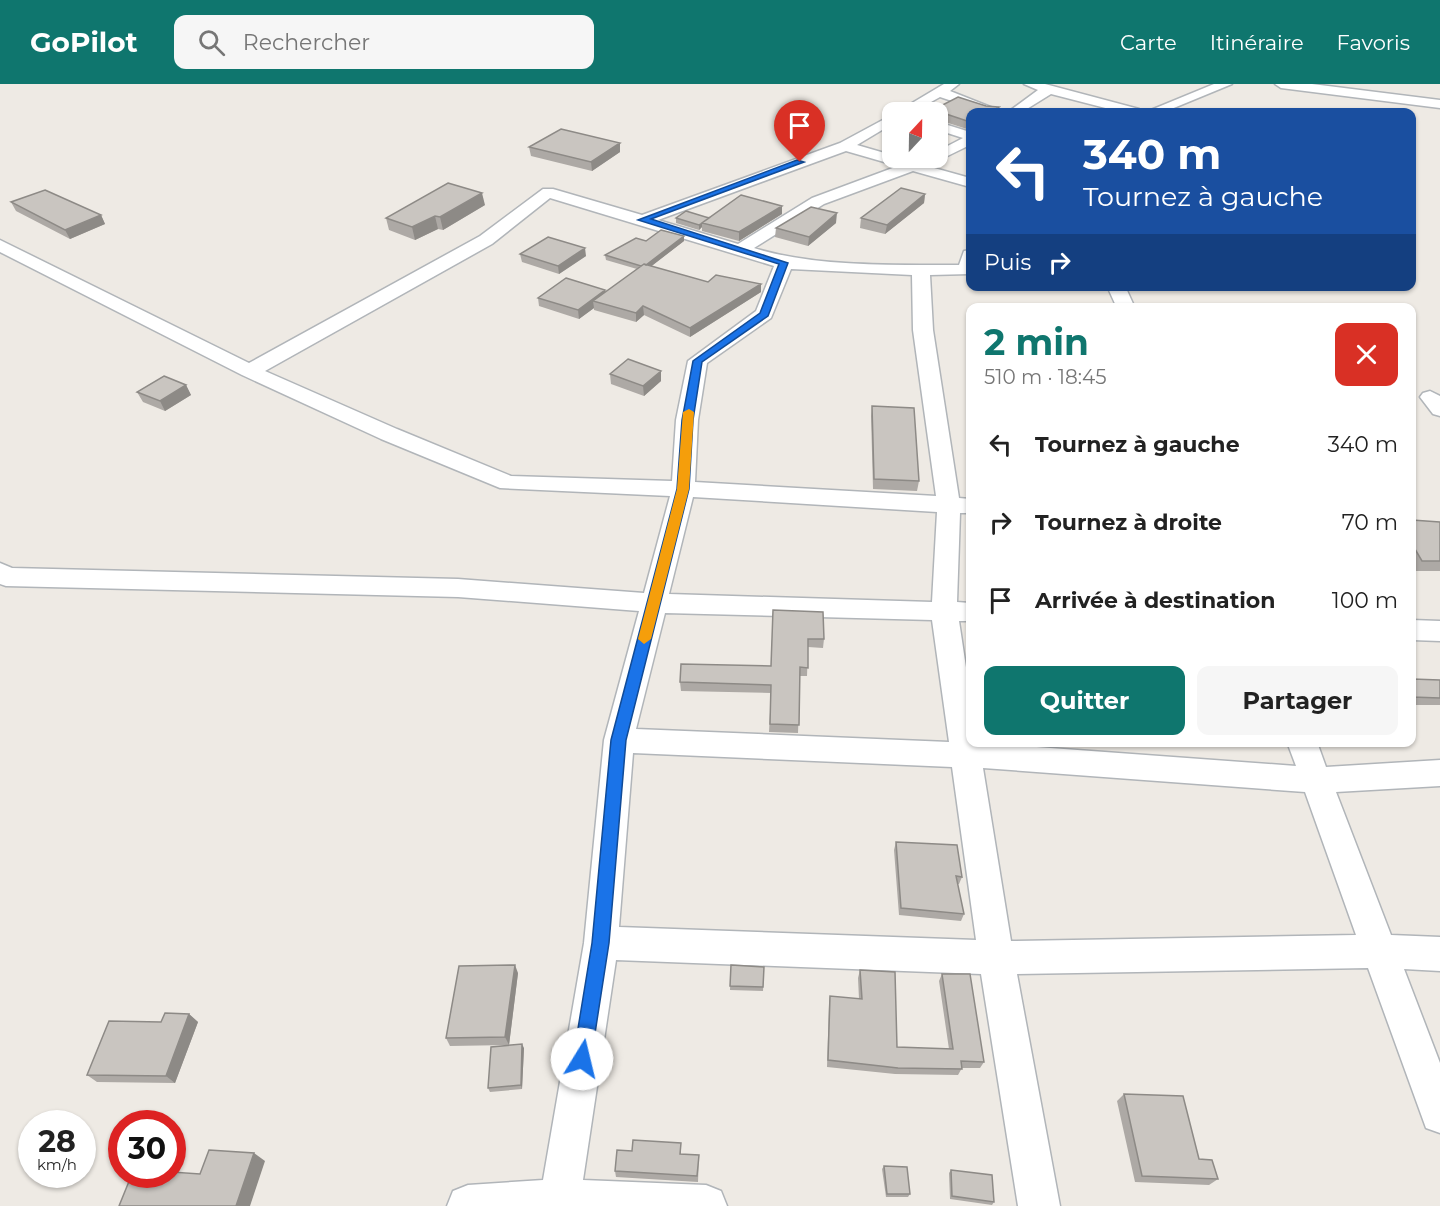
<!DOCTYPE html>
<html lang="fr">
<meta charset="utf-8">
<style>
:root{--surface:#fff;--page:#f6f6f6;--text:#222;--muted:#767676;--accent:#0f766e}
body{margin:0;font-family:Montserrat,sans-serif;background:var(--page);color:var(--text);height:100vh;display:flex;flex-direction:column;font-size:22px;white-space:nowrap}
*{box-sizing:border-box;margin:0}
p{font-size:20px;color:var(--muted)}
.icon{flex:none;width:33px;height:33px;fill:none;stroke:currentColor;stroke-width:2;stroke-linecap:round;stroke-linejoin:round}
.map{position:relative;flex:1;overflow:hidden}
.side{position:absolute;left:966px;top:219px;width:450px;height:444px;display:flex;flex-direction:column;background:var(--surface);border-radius:12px;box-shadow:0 2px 4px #0004}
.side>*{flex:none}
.top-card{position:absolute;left:966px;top:24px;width:450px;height:183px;border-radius:12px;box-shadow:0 2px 4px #0004;background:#1a4fa0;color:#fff;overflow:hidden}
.needle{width:39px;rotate:22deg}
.controls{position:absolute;left:882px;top:18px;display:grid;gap:12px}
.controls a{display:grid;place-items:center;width:66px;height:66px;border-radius:12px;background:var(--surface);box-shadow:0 2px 4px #0004;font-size:30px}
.speed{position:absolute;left:18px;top:1026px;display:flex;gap:12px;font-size:30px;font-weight:700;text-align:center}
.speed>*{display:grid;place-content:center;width:78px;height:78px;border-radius:50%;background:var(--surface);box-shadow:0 2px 4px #0004;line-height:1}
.speed small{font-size:15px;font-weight:400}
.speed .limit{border:9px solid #d22;background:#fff;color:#111}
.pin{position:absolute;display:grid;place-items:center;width:51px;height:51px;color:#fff;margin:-62px -26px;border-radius:50% 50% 50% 0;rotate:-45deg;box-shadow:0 0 6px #0007}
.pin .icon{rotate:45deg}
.me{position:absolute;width:66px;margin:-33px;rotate:9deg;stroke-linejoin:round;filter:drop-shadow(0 0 4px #0008)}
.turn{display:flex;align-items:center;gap:21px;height:126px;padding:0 18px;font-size:27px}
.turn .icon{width:78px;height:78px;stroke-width:2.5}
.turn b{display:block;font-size:42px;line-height:51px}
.then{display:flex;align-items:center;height:57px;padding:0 18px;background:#0003;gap:12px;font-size:22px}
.round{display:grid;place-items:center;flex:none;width:63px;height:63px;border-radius:12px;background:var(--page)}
.overview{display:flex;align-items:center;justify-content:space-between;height:102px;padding:0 18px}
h1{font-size:36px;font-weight:700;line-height:45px;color:var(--accent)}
.action{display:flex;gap:12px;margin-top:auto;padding:12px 18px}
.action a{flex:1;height:69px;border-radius:12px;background:var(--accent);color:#fff;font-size:24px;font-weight:700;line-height:69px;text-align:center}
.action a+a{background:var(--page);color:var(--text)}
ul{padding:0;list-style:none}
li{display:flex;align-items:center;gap:18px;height:78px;padding:0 18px}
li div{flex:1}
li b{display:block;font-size:22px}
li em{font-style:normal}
header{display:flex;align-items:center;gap:36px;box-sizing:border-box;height:84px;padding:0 30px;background:var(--accent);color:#fff}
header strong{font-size:28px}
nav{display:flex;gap:33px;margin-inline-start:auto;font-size:21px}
.search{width:420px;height:54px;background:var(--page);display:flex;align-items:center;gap:15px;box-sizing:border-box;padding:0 21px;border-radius:12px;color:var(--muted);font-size:22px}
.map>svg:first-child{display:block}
</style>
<header>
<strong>GoPilot</strong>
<div class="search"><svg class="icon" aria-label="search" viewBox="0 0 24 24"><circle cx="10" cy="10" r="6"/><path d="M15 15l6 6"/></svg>Rechercher</div>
<nav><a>Carte</a><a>Itinéraire</a><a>Favoris</a></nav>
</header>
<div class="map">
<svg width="1440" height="1122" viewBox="0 0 1440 1122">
<rect width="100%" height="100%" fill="#eeeae4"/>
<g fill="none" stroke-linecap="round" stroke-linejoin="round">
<defs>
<path id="street" d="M944,0H959L950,7L1003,28H985L940,13L913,28H897Z
M1024,0H1045L1139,25L1141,28H1121L1051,10L1022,28H1008L1038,6Z
M1214,0H1232L1164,28H1146Z
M1275,0H1312L1440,16V24L1281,4Z
M892,31V40L857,61L912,77L922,74H938V67L963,54L938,46V38L970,48V61L927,82L970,94V103L913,87L824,120L754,164C814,183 895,181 959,181L964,167L970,166V190L930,191L933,246L959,414L970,415V429H960L957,518L970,519V537H959L970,610V658L1296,682L1287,658H1317L1326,683L1440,676V702L1336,708L1391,851L1440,853V887L1404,885L1440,979V1049L1426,1044L1368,884L1017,890L1060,1122H1018L981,890L616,876L583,1096L706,1101L721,1107L727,1122H447L453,1107L468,1101L543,1096L584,859L604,656L639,527L458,513L6,502L0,500V479L12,484L458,495L644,509L670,412L500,404L381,355L242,291L0,168V156L249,279L480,152L543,105H553L642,131L840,59ZM846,67L898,82L812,114L738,160L658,136ZM550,114L774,182L756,227L688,277L676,336L672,397L511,392L397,345L265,287L492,160ZM791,185L912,191L913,246L936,412L695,398L698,336L707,279L771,234ZM693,413L937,428L932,518L669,510ZM665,529L932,536L949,658L636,645ZM633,669L952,683L976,856L619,843ZM983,684L1305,708L1356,851L1011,857Z
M1107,202H1125L1135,224H1117Z
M1430,307L1440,312V332L1433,330L1420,313L1423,309Z
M1412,536L1440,537V557L1412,556Z"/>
</defs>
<use href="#street" stroke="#b1b5b9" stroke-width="3"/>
<use href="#street" fill="#fff" fill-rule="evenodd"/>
</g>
<path fill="#ada9a5" d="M938,28H970V46L939,36Z
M620,59V68L592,87L531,72L529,63Z
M925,110L924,119L885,150L860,144L861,134Z
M11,118L101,131L105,140L70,155L16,127Z
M485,121L443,146L438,145L415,156L389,146L386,134Z
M782,130L739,157L702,147V143L699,146L676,139V134Z
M836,139L808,162L775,153L776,144Z
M684,157L651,182L708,198L761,200V208L690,253L644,231L636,238L594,226V224L579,235L539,222L538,214L606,208L637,185L606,176L605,171Z
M520,170L586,172L559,190L522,178Z
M610,290L661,297L644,312L611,300Z
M186,301L191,311L165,327L143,318L137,308Z
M872,322L919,397L917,407L873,405L871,332Z
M1412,436L1440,438V487H1415L1412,482Z
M773,526L824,555L823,564L808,563L807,592H800L798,649L769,648L771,609L681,607L680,598L771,582Z
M970,534V560L968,542Z
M1412,595L1440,596V621H1412Z
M896,758L962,793L959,800H957L964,830L961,837L899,831L894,766Z
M731,881L764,883L763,907L730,906Z
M860,886L897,963L949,965L939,897L942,890L984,978L980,984H962L958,991L895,990L827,983L829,919L830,912L859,915L858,894Z
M518,889L509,961L450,962L446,954Z
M189,930L198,938L175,999L97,998L87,991L161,938Z
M524,964L522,1005L490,1008L488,1004Z
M1124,1010L1199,1075L1218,1095L1209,1101L1135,1098L1117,1017Z
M681,1065V1070L699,1071L698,1098L616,1093L615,1087L632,1067Z
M884,1082L910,1110L908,1113H886L882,1085Z
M951,1086L994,1118L992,1121L950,1115L949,1089Z"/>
<path fill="#8d8a86" d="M999,23L998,28H991Z
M620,59V68L592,87L591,78Z
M482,109L485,121L443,146L440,133Z
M925,110L924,119L885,150L887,141Z
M782,122V130L739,157V148Z
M837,129L836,139L808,162L809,153Z
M101,131L105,140L70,155L65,146Z
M435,132L438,145L415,156L412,143Z
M702,139V143L699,146V141Z
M684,152V157L644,188V183Z
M585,164L586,172L559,190L558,182Z
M761,200V208L690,253V244Z
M605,206L606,215L593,217L594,224L579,235L578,226Z
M643,222L644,231L636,238V229Z
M661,287V297L644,312L643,302Z
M186,301L191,311L165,327L160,317Z
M515,881L518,889L509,961L505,953Z
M189,930L198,938L175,999L166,992Z
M522,960L524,964L522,1005L521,1001Z
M254,1069L265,1077L250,1122H236Z"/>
<path fill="#c9c5c0" stroke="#8d8a86" stroke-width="1.5" d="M958,13L986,22L999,23L991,28H970V38L940,28L938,31V28H929Z
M561,45L620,59L591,78L529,63Z
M448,99L482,109L440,133L435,132L412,143L386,134Z
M901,104L925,110L887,141L861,134Z
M45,106L101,131L65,146L11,118Z
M741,111L782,122L739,148L702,139Z
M811,123L837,129L809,153L776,144Z
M686,127L709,134L699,141L676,134Z
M661,146L684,152L646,181L644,180L641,182L605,171L636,154L646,157Z
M548,153L585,164L558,182L520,170Z
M644,180L708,198L716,191L761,200L690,244L643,222L636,229L593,217Z
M566,194L605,206L578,226L538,214Z
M628,275L661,287L643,302L610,290Z
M164,292L186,301L160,317L137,308Z
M872,322L914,324L919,397L874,395Z
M1412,436L1440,438V477H1422L1412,460Z
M773,526L823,528L824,555H808V584L800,583L799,641L770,640L771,601L680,598L681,580L771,582Z
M1412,595L1440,596V614L1412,613Z
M896,758L957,761L962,793L956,792L964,830L901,824Z
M515,881L505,953L446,954L459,882Z
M731,881L764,883L763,903L730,902Z
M860,886L895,888L897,963L953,965L942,890H970L984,978L961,977L962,985L898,984L828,976L830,912L862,915Z
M165,929L189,930L166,992L87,991L109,937L161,938Z
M522,960L521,1001L488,1004L491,963Z
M1124,1010L1183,1012L1199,1075L1212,1076L1218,1095L1142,1092Z
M633,1056L681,1059L680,1070L699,1071L697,1092L615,1087L617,1066L632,1067Z
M209,1066L254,1069L236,1122H119L132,1090H172V1088L200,1090Z
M884,1082L907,1083L910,1110H887Z
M951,1086L992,1091L994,1118L952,1112Z"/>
<path fill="#1a73e8" stroke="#114b97" stroke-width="1.5" d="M797,76L804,78L651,135L788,179L768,232L702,278L693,336L689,405L626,656L609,859L591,975L589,982L582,985L575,982L573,975L592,859L611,656L677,405L682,336L693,277L760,229L779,180L638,136Z"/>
<path fill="#f59e0b" d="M689,325L694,328L689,405L651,555L644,560L638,555L677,405L683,328Z"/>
</svg>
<div class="controls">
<a><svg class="needle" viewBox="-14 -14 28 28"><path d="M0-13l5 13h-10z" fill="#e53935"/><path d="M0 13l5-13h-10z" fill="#767676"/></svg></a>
</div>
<div class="speed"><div>28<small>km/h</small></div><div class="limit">30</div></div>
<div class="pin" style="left:800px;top:78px;background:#d93025"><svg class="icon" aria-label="arrive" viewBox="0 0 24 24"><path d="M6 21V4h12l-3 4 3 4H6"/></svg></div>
<svg class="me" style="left:582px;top:975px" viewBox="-20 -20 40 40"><circle r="19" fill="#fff"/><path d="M0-13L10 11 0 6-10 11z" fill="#1a73e8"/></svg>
<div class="top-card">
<div class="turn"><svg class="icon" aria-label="left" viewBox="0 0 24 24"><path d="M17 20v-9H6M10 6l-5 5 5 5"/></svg><div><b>340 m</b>Tournez à gauche</div></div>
<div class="then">Puis<svg class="icon" aria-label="right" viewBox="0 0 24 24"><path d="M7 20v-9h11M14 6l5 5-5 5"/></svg></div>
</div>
<section class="side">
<div class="overview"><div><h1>2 min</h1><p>510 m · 18:45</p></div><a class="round" style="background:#d93025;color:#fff"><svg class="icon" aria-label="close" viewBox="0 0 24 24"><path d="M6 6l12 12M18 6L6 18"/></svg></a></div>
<ul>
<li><svg class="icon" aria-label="left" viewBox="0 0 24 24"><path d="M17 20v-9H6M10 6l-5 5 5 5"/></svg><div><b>Tournez à gauche</b></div><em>340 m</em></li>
<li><svg class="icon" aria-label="right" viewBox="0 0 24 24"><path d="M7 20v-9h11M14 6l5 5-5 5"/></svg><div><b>Tournez à droite</b></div><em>70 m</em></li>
<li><svg class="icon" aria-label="arrive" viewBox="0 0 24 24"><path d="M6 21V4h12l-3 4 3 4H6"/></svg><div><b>Arrivée à destination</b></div><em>100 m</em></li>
</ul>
<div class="action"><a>Quitter</a><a>Partager</a></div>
</section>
</div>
